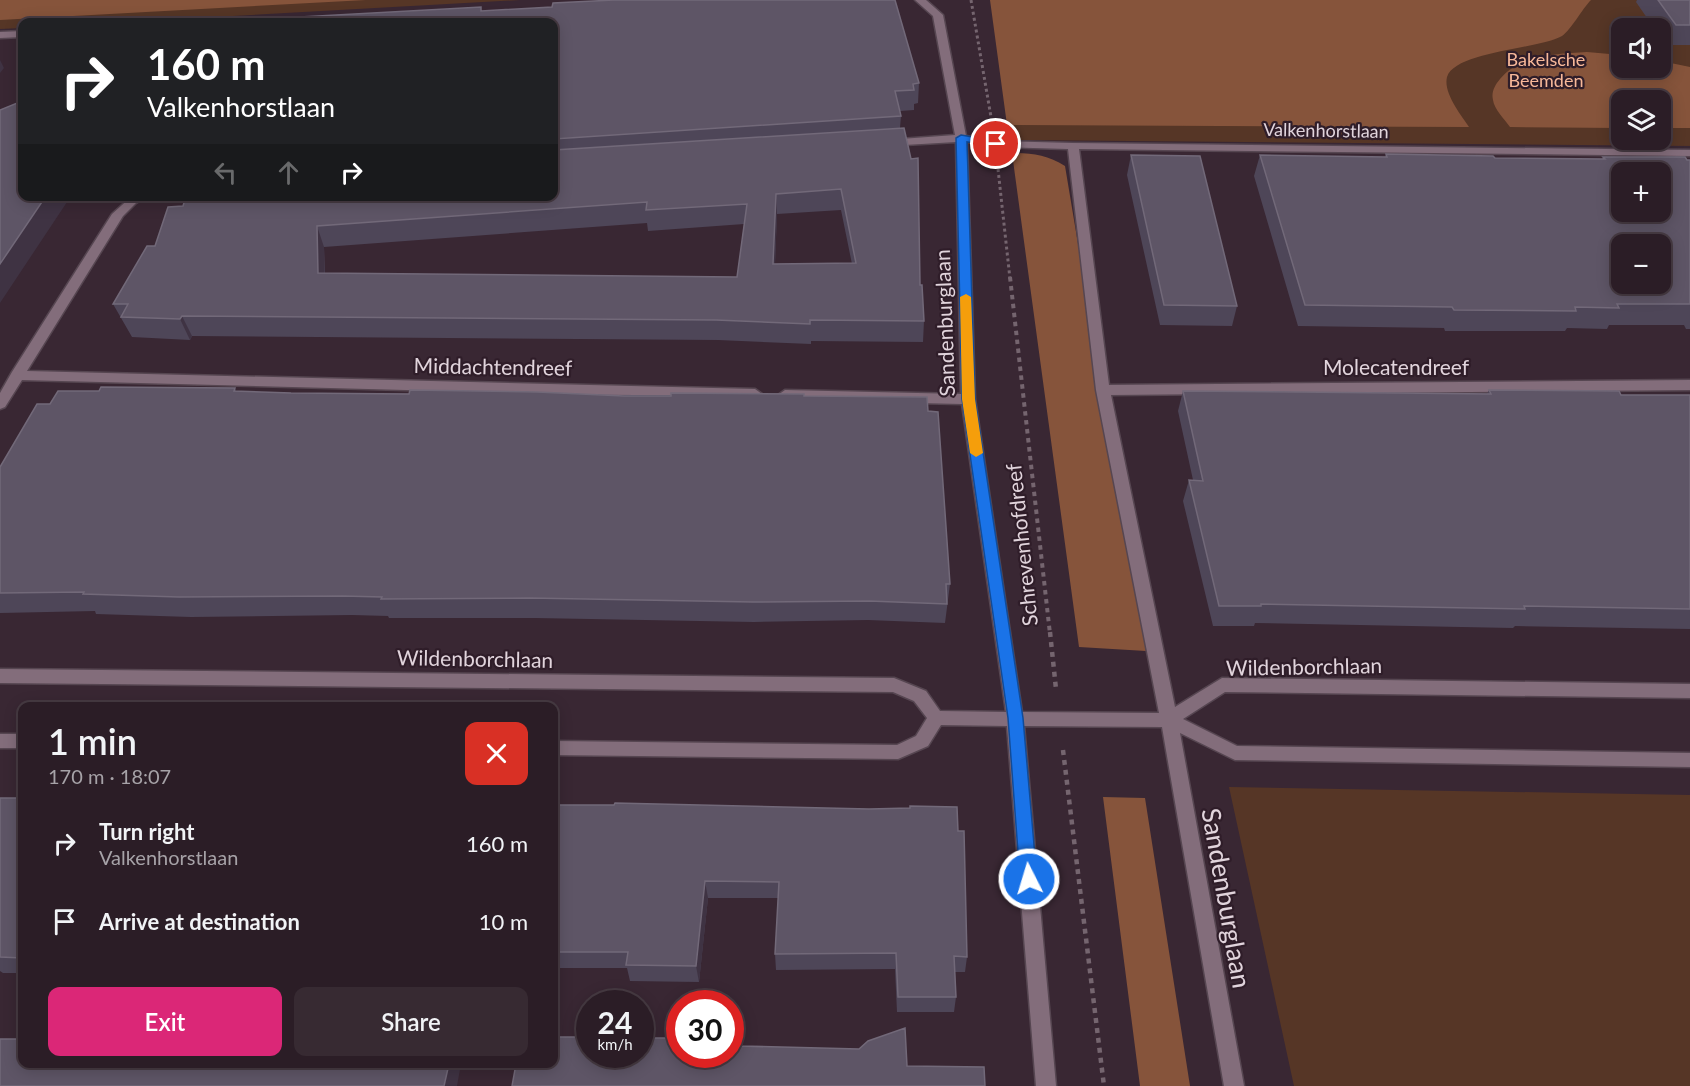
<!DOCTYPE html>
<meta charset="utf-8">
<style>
:root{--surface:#2b1d26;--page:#372a32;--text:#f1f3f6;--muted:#a6a2a7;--line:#473b43;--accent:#db2777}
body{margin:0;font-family:Lato,sans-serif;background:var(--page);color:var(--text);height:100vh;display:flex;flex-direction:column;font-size:22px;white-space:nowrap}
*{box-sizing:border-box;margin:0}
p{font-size:20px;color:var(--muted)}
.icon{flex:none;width:33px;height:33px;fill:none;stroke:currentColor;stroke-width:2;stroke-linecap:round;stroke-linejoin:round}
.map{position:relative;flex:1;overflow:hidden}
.sheet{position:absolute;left:18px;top:702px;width:540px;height:366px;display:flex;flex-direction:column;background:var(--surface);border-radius:12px;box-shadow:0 3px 15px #0003,0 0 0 2px var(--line)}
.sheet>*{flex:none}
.top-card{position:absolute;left:18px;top:18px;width:540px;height:183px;border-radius:12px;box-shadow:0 3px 15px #0003,0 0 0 2px var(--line);background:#202124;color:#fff;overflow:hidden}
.fabs{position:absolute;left:1611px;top:18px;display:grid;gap:12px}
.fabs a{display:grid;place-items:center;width:60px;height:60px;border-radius:12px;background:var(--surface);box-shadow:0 3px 15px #0003,0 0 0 2px var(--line);font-size:30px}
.speed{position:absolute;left:576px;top:990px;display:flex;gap:12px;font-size:30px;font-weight:700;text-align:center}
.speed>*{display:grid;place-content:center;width:78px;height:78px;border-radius:50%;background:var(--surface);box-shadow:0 3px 15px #0003,0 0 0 2px var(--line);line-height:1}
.speed small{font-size:15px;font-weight:400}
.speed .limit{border:9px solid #d22;background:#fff;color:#111}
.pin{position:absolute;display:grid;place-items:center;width:51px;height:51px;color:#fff;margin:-26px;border:3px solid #fff;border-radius:50%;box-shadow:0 2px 6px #0007}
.me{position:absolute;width:66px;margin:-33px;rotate:355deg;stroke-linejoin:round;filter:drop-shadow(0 0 4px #0008)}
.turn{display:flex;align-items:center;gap:21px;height:126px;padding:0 30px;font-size:27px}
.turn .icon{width:78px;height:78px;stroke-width:2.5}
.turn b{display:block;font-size:42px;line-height:51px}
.lanes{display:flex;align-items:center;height:57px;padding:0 30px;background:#0003;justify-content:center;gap:30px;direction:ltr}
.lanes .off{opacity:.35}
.round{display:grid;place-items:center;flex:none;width:63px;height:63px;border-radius:12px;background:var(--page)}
.head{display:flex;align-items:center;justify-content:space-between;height:102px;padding:0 30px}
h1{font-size:36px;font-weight:600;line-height:45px}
.primary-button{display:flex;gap:12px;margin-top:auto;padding:12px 30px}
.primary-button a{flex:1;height:69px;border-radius:12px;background:var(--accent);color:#fff;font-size:24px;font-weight:600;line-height:69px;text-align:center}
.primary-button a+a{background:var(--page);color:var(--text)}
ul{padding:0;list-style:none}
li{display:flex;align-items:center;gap:18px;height:78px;padding:0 30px}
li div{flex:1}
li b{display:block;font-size:22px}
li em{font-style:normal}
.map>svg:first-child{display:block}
</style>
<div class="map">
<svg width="1690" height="1086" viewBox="0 0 1690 1086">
<rect width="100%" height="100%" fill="#392733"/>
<path fill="#563626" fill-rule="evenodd" d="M0,0H520L124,22H22V28L0,29Z
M1000,0H1690V146L1009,140L1007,125H1065ZM1622,28H1660V68H1622ZM1622,100H1660V140H1622Z
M1229,787L1690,795V1086H1294Z"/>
<path fill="#86543b" d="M0,0H366L0,20Z
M990,0H1591C1582,9 1571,30 1562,36C1540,49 1455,51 1447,77C1443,93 1461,115 1469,127L1007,125Z
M1587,52L1621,55L1622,68H1660L1661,61L1690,67V128H1661L1660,100H1622L1621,128L1510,127C1505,120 1494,109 1493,100C1491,92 1495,85 1500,79C1521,54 1557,54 1587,52Z
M1012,153C1032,153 1048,155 1065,166L1146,651L1079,647Z
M1103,797L1145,798L1190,1086H1140Z"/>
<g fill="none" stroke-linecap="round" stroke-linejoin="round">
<defs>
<path id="minor" d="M915,0H926L943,15L966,136L996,141L1073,143L1690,150V156L1079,149L1109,385L1690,380V390L1111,395L1175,707L1222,678L1690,684V698L1225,692L1183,719L1237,746L1690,753V767L1235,760L1180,733L1244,1086H1224L1162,727L1024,726L1056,1086H1036L1007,726L941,725L928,746L898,759L554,755V741L897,745L916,736L927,718L914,701L893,692L0,683V669L894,678L926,691L940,711L1006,712L962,404L785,400L778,395L785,390L961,394L956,142L887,146L881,143L887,140L955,135L933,16ZM967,142L996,147L1068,149L1096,390L1159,713L1022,712L975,399Z
M22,31V37L0,38V32Z
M132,196H148L136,203L123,216L27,371L755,389L762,394L755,399L22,380L5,407L0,409V393L12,372L112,214Z
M0,734H22V748H0Z"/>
</defs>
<use href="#minor" stroke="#564651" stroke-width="3"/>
<path stroke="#75656f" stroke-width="3" stroke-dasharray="3 3" stroke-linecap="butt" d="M971,0L991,117
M998,169L1010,279"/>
<path stroke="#75656f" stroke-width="4" stroke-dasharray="4.5 4.5" stroke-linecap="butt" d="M1010,277L1050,634"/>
<path stroke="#75656f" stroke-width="4.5" stroke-dasharray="5 5" stroke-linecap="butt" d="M1050,632L1056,689
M1063,750L1104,1086"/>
<use href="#minor" fill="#836d7b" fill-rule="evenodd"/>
</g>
<path fill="#4e4658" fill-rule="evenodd" d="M1637,0H1690V45H1666L1660,37V28H1654L1636,2Z
M482,11L919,83L918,103L914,104V110L900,111L901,116L900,128L924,321L923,342L811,341V344L718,340L192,336L190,340L132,337L113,304L183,206L554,196V22ZM841,210L852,264H775L777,214ZM647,223L648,231L744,224L737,277L325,273L324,247Z
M1386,154L1495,158L1602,159L1603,157L1690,160V329H1686L1684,325H1609L1607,329L1567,328L1565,331H1445L1444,328L1298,326L1254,176L1260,155L1385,157Z
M1131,155L1237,306L1232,326L1160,325L1127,175Z
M235,388L236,391L291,393L804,396L928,411L950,584L945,623L868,620L754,622L535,618H389L388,616L352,615L191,617L96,614L95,611L0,613V467L50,404L99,391Z
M1489,390L1621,395H1690V629L1515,626L1513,628L1255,623L1254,626H1213L1183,501L1189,480H1193L1178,411L1183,391L1487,394Z
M0,798H22V973H3L0,971Z
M554,805L958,831L967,957L965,972H955L956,997L954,1012H897L895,969L776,970L775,954L778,898H708L699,982L630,981L627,968H554Z"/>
<path fill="#3f3343" d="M0,60L4,68L0,73Z
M776,194L777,214L774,285L773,264Z
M46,196H71L0,303V264Z
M317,226L324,247L325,293L318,273Z
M182,316L192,336L190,340L180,319Z
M705,881L708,898L699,982L696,966Z
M449,1064H461L457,1086H444Z"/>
<path fill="#5e5566" stroke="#726979" stroke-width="1.5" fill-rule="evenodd" d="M614,0H895L919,83L913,84L914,90L895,91L901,116L554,139V22H228L229,21L481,7V11L552,7L553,3Z
M1658,0H1690V25H1676Z
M22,101V196H46L0,264V110Z
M904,128L911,159L918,158L920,285H922L924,321L810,320V324L716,320L182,316L180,319L121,317L128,304H113L147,246H155L168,207L183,206L186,196H554V150ZM841,189L856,263L773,264L776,194ZM647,202L646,210L747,204L737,277L318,273L317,226Z
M1386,154L1493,156L1495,158L1605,159L1603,157H1685L1687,160H1690V304H1617L1619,308L1575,307L1576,311L1454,310L1452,307L1305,305L1260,155L1387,157ZM1622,172H1660V212H1622ZM1622,244H1660V284H1622Z
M1131,155L1200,156L1237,306L1164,305Z
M101,387L235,388L234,391L291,393L409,394L410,390L537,392L624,396H671V393L804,394V396L927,397L928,411L938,412L950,584H946L947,604L869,601L753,602L529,598L381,599L382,597L343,596L179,597L83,594L84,592L0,593V467L37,404H50L58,391H99Z
M1489,390L1619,391L1621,395H1690V609L1524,606L1525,609L1261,604V606H1219L1189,480L1203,481L1183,391L1491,394Z
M0,798H22V958L0,957Z
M615,803L869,809L910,808V806L957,807L958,831H964L967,957L954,956L956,997H898L896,953L775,954L779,882L705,881L696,966L626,965L628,952H554V805H614Z
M905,1028L907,1066L984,1067L985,1086H512L516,1064H554V1037H590V1054H640V1038H680V1054H730V1038H739V1046L859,1049L868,1041Z
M0,1039H22V1064H449L444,1086H0Z"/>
<path fill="#1a73e8" stroke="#114b97" stroke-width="1.5" d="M961,135L996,141L1001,144L996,147L967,142L975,399L1023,718L1037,879L1034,885L1029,887L1023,885L1020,879L1008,718L962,399L956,138Z"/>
<path fill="#f59e0b" d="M966,294L971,297L975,399L983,453L976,457L970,453L962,399L960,297Z"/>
<g text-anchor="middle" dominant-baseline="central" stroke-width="4.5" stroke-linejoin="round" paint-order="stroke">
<g font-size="18" fill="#f8b899" stroke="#2f1d29">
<text x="1546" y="59">Bakelsche<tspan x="1546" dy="21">Beemden</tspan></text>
</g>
<g font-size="18" fill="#e1d4dc" stroke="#2f1d29">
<text transform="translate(1326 130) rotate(1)">Valkenhorstlaan</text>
</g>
<g font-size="21" fill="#e1d4dc" stroke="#2f1d29">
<text transform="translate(944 323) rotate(-92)">Sandenburglaan</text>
<text transform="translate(493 366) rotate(1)">Middachtendreef</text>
<text x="1396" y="366">Molecatendreef</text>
<text transform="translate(1021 545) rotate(-96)">Schrevenhofdreef</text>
<text transform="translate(475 658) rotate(1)">Wildenborchlaan</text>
<text transform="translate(1304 666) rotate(-1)">Wildenborchlaan</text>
</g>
<g font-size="26" fill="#e1d4dc" stroke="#2f1d29">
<text transform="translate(1227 898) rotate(80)">Sandenburglaan</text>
</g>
</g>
</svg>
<div class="fabs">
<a><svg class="icon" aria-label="sound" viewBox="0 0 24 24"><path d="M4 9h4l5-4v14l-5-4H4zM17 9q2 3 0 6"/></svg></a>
<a><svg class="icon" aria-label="layers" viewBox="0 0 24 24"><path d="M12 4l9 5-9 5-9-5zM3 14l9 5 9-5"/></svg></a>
<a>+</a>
<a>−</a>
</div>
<div class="speed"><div>24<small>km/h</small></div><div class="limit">30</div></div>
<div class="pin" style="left:996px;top:144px;background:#d93025"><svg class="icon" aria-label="arrive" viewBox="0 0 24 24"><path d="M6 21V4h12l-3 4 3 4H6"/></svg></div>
<svg class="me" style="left:1029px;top:879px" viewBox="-20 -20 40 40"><circle r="17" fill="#1a73e8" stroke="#fff" stroke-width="3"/><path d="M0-11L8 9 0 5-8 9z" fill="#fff"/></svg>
<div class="top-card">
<div class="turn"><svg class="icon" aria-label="right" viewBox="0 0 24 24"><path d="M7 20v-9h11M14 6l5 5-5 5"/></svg><div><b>160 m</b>Valkenhorstlaan</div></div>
<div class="lanes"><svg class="icon off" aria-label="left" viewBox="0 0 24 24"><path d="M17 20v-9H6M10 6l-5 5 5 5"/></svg><svg class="icon off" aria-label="ahead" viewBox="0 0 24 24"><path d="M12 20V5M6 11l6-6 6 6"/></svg><svg class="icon" aria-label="right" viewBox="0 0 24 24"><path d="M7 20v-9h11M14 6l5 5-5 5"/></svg></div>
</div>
<section class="sheet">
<div class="head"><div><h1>1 min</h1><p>170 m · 18:07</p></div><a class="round" style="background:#d93025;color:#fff"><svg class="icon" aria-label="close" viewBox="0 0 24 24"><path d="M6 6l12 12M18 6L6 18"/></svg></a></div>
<ul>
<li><svg class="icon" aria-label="right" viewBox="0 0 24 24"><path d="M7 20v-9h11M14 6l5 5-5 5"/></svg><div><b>Turn right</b><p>Valkenhorstlaan</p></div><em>160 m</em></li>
<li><svg class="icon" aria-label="arrive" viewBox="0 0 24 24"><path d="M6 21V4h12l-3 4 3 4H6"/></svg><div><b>Arrive at destination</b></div><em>10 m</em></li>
</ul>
<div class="primary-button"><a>Exit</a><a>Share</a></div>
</section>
</div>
